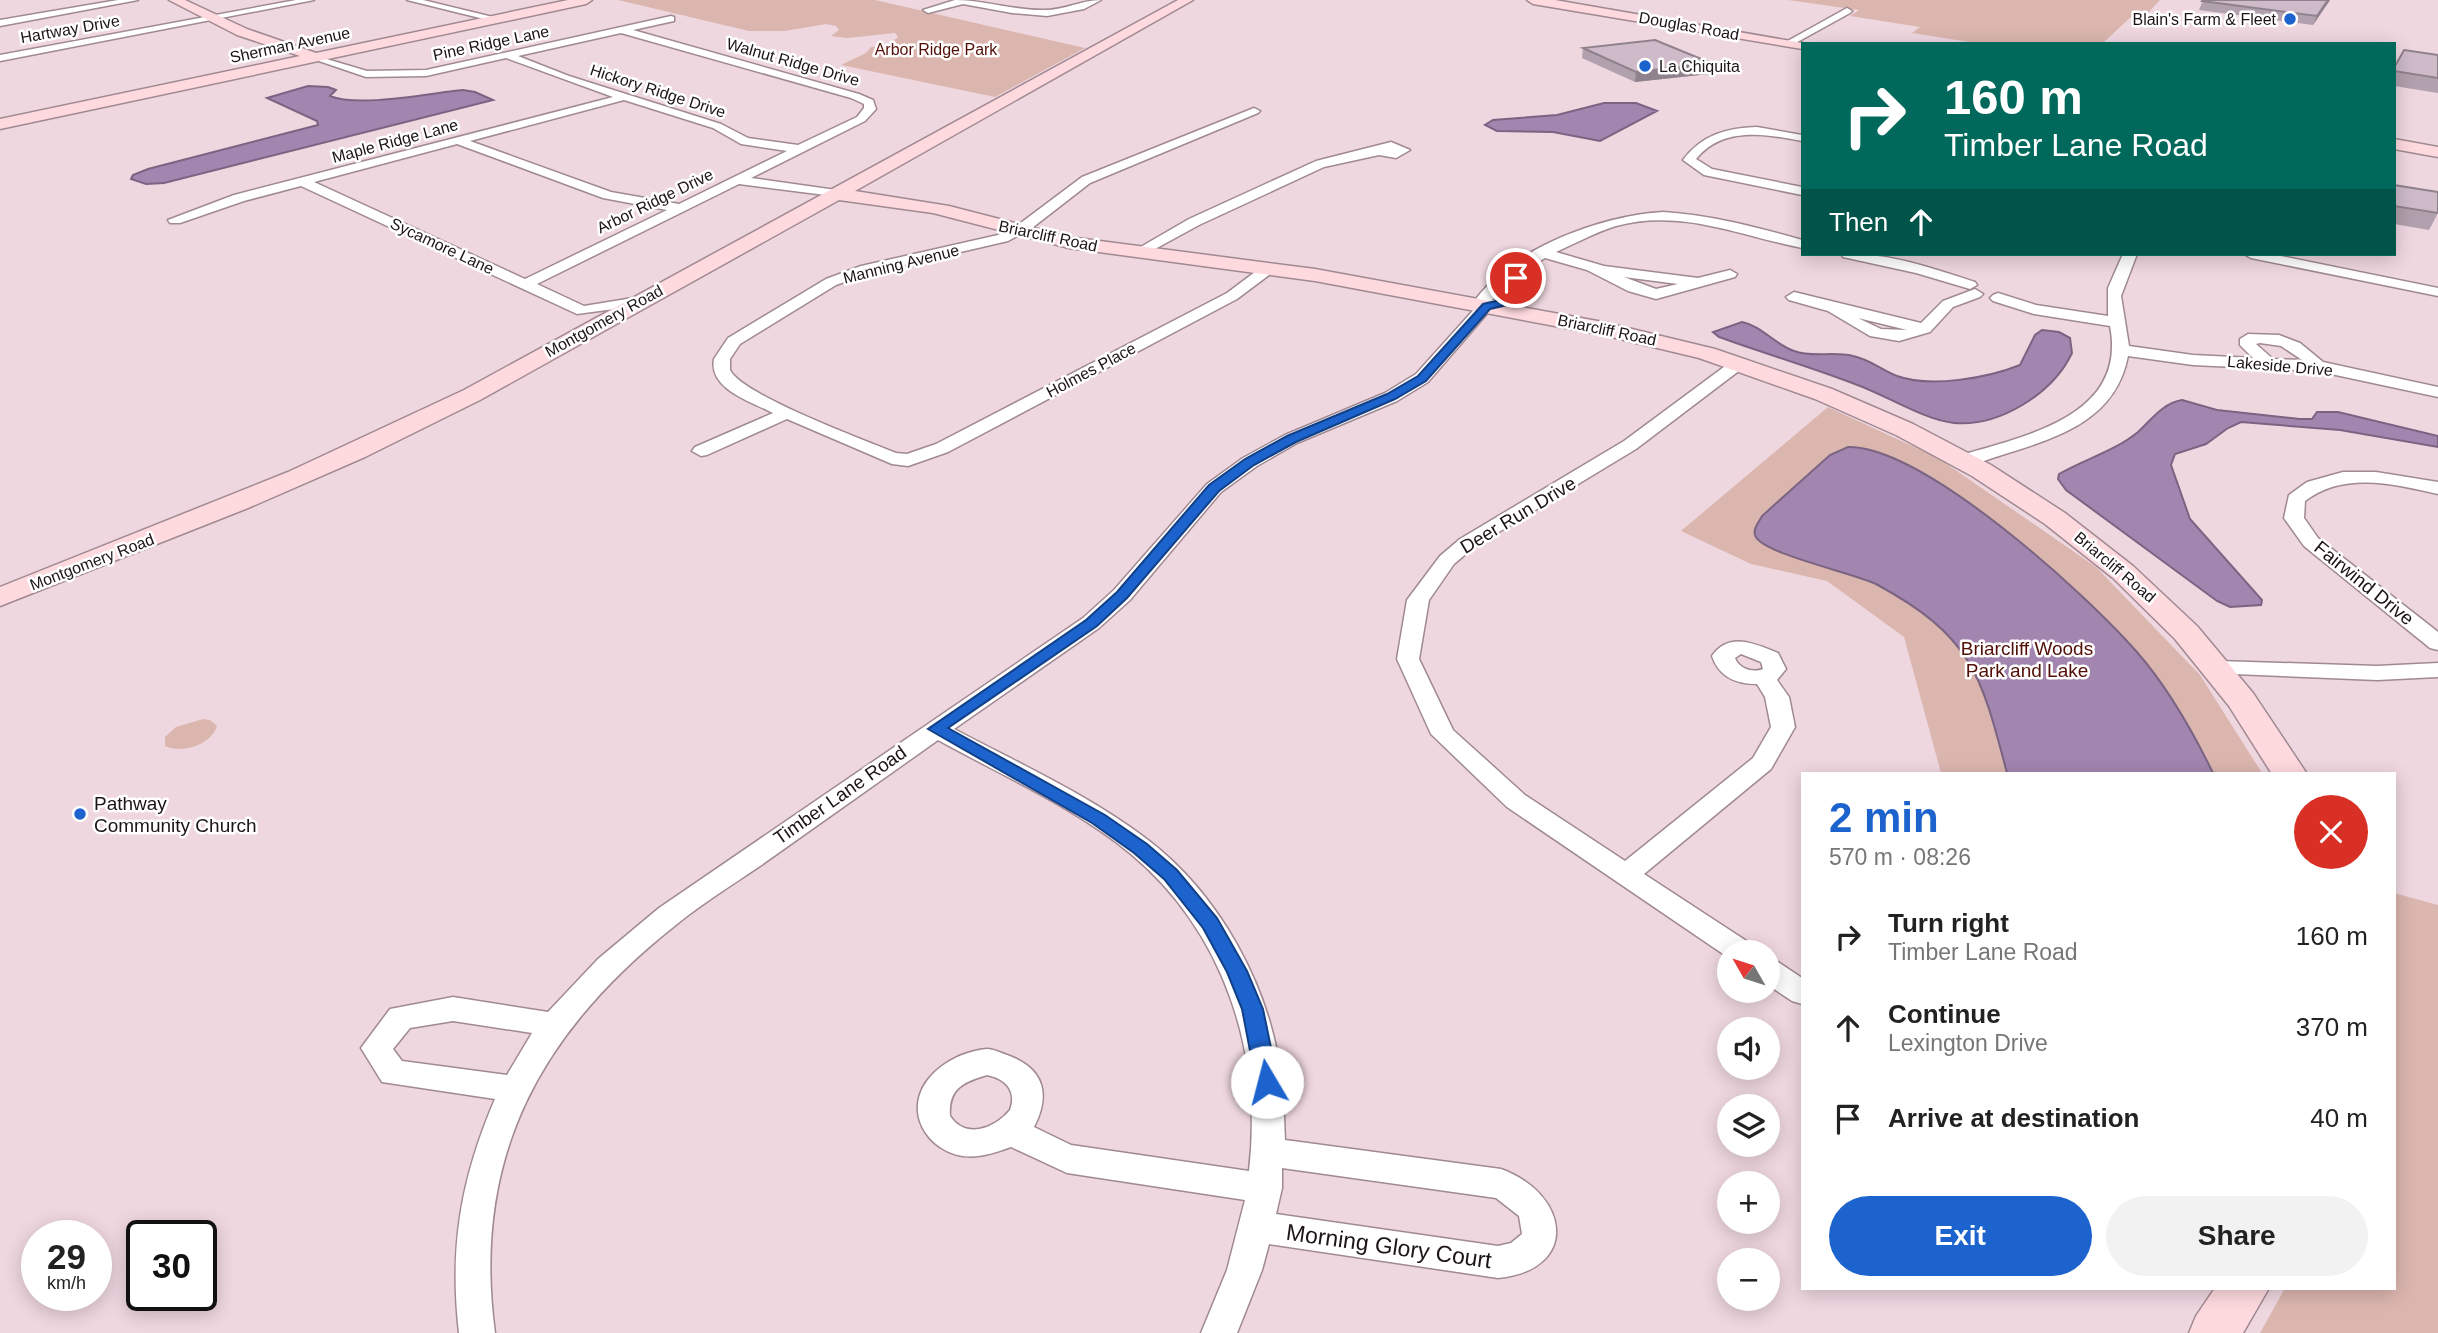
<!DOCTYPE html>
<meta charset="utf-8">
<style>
:root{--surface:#fff;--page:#f2f2f2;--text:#222;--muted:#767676;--accent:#1c63ce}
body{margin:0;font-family:Arial,sans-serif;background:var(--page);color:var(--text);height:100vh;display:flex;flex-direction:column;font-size:26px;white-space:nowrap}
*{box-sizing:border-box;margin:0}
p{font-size:23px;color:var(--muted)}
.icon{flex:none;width:38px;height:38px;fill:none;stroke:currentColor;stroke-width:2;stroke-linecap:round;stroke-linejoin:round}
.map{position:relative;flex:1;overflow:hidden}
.side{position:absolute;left:1801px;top:772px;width:595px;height:518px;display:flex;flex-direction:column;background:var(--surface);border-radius:0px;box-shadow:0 4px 18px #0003}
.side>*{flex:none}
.banner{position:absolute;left:1801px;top:42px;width:595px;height:214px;border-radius:0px;box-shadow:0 4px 18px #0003;background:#00695c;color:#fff;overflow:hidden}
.needle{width:46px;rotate:309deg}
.controls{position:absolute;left:1717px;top:940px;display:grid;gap:14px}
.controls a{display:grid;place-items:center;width:63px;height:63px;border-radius:50%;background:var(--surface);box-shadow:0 4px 18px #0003;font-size:35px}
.speed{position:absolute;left:21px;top:1220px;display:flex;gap:14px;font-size:35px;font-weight:700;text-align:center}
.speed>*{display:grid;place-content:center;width:91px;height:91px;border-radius:50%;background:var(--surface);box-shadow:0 4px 18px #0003;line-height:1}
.speed small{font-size:18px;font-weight:400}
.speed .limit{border:4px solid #111;border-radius:10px;background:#fff;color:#111}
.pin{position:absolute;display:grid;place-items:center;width:60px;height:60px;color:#fff;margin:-30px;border:4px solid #fff;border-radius:50%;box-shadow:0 2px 7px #0007}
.me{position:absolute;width:77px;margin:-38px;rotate:352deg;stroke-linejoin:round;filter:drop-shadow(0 0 5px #0008)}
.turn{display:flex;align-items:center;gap:24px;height:147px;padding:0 28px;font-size:32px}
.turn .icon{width:91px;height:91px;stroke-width:2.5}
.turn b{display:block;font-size:49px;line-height:60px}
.then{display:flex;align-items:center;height:66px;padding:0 28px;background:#0003;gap:14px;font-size:26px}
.round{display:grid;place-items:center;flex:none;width:74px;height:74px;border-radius:37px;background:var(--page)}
.headline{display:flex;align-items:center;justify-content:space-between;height:119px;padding:0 28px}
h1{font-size:42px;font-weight:600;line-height:52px;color:var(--accent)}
.cta{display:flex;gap:14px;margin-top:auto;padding:14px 28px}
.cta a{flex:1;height:80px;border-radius:42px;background:var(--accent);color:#fff;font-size:28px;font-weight:600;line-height:80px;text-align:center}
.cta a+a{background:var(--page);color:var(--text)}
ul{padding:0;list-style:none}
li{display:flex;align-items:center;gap:21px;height:91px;padding:0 28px}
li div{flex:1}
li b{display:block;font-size:26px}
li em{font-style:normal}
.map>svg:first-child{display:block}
</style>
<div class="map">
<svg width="2438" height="1333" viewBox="0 0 2438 1333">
<rect width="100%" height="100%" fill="#efd7e0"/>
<path fill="#dbb6af" d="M618,0H875L1085,48L995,97L841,65L866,53L871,47L889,44L898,37L895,33L847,38L831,36L839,30L836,26L826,24L785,31H749Z
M1788,0H2160L2144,17L2133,15L2102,44H1982L1912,33L1920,27L1850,16L1859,10Z
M1828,407L1938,458L2096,567L2200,675L2262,773H1941L1904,637L1827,581L1751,564L1681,531Z
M203,719L210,720L217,726C211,745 182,754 165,746V737L176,727Z
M2394,893L2438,905V1333H2260L2285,1288H2394Z"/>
<path fill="#a386b0" stroke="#7a6482" stroke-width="2" d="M308,86L328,87L336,90L330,96C359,108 430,93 463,90L475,92L493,100L164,183L146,184L131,179L133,175L148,169L318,125L317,121L267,98Z
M1604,103H1636L1657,111L1600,141L1553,132L1497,131L1485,125L1493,120L1557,115Z
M1742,322C1762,326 1774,344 1794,351C1813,358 1833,351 1853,356C1869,359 1882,370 1897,376C1930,388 1988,378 2020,365L2035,335L2042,330L2059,332L2070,338L2072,353C2053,393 2000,427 1954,423C1925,420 1889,397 1860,386C1814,368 1766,354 1719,337L1713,332Z
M2182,400L2217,410L2300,419H2312L2317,412H2338L2438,436V447L2340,430L2241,422L2228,428L2206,444L2175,454L2171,465L2190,519L2262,600L2261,605L2230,607L2217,601L2066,490L2058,479L2059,474C2085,459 2115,451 2138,432C2151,420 2163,403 2182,400Z
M1848,447C1924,446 2086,594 2136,651C2167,686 2193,732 2213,773H2007C1981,674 1972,636 1876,584C1854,573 1759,553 1755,535C1753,528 1759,522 1762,516L1830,455Z"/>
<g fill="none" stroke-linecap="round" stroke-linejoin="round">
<defs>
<path id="street" d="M118,0H138L0,26V20Z
M296,0H314L0,61V55Z
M407,0H423L501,19L496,22Z
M955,0C982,0 1013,10 1042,10C1063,11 1081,0 1101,0L1084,9L1047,16L1012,13L963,4L928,13L923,10Z
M1847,8L1852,11L1850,13L1792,45L1784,43Z
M671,16L674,17V21L633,30L859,94L873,100L876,109L865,121L751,178L836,190L842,194L841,197L739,184L537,284L584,306L639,297L647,302L644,305L577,314L301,186L244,201L180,223H170L168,220L234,195L613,97L506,58L426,76L366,77L313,59V55L367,71L426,70ZM621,33L851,98L864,104V108L857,117L798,145L748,138L721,124L569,76L518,56ZM624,100L713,128L741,144L787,151L679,204L611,192L470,141ZM457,144L603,198L667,210L525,279L314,182Z
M1254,108L1260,111L1258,113L1090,183L1032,228L1008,241L870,273L836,285L740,344L730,359V370C742,395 864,440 896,453L907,454L936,444L1227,293L1263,266H1273L1275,269L1273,272L1237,299L948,452L908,466L892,464L787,419L707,455L701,456L692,451L695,447L773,413C752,402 708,389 714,359L728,338L826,279L861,266L998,235L1022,222L1082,177Z
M1757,127L1802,135V141C1765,134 1723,126 1696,159L1712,169L1802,187V195L1704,175L1683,160C1702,135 1726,128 1757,127Z
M1391,142L1410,150L1396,158L1379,155L1324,167L1199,225L1144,255H1134L1132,252L1189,219L1316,161Z
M1663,212C1711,215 1756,227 1802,240V248C1741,236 1680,208 1616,226C1596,232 1576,243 1556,252L1604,266L1698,278L1730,270L1737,274L1735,277L1656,299L1628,291L1587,270L1545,258L1519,274L1524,284L1508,305L1491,309L1428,382L1397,401L1297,443L1257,466L1221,492L1130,600L1099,628L954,729C1020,764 1089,795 1148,840C1220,895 1270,987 1281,1076C1284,1097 1284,1119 1285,1140L1501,1169C1571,1195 1579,1270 1498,1278L1269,1244L1262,1270L1237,1333H1201L1227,1270L1245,1200L1067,1173L1011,1147C986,1156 964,1163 940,1147C929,1140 919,1126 918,1112C915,1077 954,1052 987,1049C993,1049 1001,1053 1007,1055C1044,1068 1051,1094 1034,1127L1071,1145L1249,1171C1263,1052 1224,932 1131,854C1074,807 1003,776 938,740C879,782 819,824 760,866C732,885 703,903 677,924C541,1031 471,1156 495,1333H459C449,1247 461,1178 495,1099L382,1082L361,1048L390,1009L453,997L548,1012L598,959L659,908L1083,618L1114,590L1207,484L1243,458L1285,435L1385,393L1416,374L1478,305L1476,299C1515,247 1601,216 1663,212ZM1624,277L1678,284L1656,289ZM1510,282L1498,299L1492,300ZM453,1021L532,1033L507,1075L402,1061L393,1049L410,1028ZM987,1075C1006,1079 1017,1091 1010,1110C995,1128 966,1140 950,1116C948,1088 964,1082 987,1075ZM1282,1168L1496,1198L1519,1216L1522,1234L1511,1243L1498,1246L1276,1214L1282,1188Z
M1841,254C1887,252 1932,268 1975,282L1977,285L1970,289L1916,273L1843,257Z
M2123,254H2137L2121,296L2129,346L2193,355L2253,358L2240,345V339L2248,334L2279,335L2300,343L2323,362L2438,387V397L2317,371L2193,365L2128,356C2116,419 2060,437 2005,454C1991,458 1973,467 1958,464L1956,460L1958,456C2024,436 2128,417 2110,326L2034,314L1993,301L1990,298L1993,295L1998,293L2036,305L2108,316V288ZM2260,343L2281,346L2302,360L2273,359L2256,344Z
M2244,254H2271L2438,288V296L2251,258Z
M1975,289L1983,294L1980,297L1953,307L1930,332L1899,341L1870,336L1828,311L1789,300L1786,297L1794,292L1921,323L1943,301ZM1858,318L1907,330L1881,329Z
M1738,359L1746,364L1744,367L1636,449L1474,547L1454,564L1429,600L1419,659L1453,730L1525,795L1625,861L1753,758L1771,727L1765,697L1757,684C1736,684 1719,677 1712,656C1729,631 1755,644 1778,653L1786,669L1777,680L1789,697L1795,727L1771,769L1644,874L1751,944L1755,952H1729V958L1507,807L1431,734L1397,659L1407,600L1440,556L1460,539L1624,441L1732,361ZM1741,654L1761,662L1763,669C1753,673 1739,669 1735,658Z
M2343,472H2376L2438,482V494C2394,484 2344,471 2305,501L2304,518L2318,538L2438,632V650L2430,648L2304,546L2284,518L2289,495L2307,482Z
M2219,661L2377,666L2438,663V677L2377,680L2211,673L2208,668L2211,663Z
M1768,959L1778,962L1802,978V1004L1792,1001L1768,985Z"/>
<path id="secondary" d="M169,0H185L247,29L316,53L568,0H592L586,4L0,129V119L300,56L237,35Z
M1178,0H1193L855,191L949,206L1069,237L1315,269L1603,322L1715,349L1832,389L1913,424L1991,465L2065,513L2133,566L2197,626L2253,693L2307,774H2272L2229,706L2175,639L2113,578L2045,524L1972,476L1896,435L1815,399L1699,358L1603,335L1315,281L1069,248L933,213L839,200L480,400L365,457L248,508L0,606V587L288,472L464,390Z
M1527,0H1555L1808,44H1802V49L1533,4Z
M2394,139L2438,147V157L2394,149Z
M2215,1288H2269L2243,1333H2189L2196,1316Z"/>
</defs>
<use href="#street" stroke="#a08992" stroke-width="3"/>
<use href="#secondary" stroke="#a08992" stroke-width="3"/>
<use href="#street" fill="#fff" fill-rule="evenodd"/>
<use href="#secondary" fill="#fedadf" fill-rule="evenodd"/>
</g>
<path fill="#b1a0ad" d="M2203,0H2330L2313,25L2199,10Z
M1583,48L1711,63L1709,74L1635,82L1582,58Z
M2438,55V93L2394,86V68Z
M2394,185L2438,213L2429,230L2394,224Z"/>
<path fill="#90828d" d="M2328,0H2330L2313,25L2317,16Z
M1711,63L1709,74L1635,82L1636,72Z"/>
<path fill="#cebac9" stroke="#90828d" stroke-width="2" d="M2203,0H2328L2317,16L2202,1Z
M1655,40L1711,63L1636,72L1583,48Z
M2404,50L2438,55V78L2394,71V68Z
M2394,185L2438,192V213L2394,206Z"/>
<path fill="#1c63ce" stroke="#124086" stroke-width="2" d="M1512,276H1519L1522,284L1507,305L1490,309L1426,381L1395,399L1296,442L1254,465L1219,491L1127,598L1097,626L948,728L1105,815L1147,844L1177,870L1217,918L1247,971L1263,1009L1278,1082L1275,1089L1267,1091L1260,1089L1256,1082L1242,1009L1227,972L1203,928L1164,879L1134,853L1092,823L928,729L1086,620L1117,592L1209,485L1245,459L1287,436L1387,394L1418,376L1483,304L1500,300L1512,284Z"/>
<g fill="#1c63ce" stroke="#fff" stroke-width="2.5">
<circle cx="2290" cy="19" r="7"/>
<circle cx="1645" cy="66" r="7"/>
<circle cx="80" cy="814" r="7"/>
</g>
<g text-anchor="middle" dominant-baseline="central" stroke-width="5" stroke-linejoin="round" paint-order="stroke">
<g font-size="16" fill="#1c1417" stroke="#fff" text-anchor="end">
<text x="2276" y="19">Blain's Farm &amp; Fleet</text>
<text x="1659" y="66" text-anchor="start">La Chiquita</text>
</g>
<g font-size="16" fill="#1c1417" stroke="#fff">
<text transform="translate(1689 26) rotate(10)">Douglas Road</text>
<text transform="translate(70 29) rotate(-10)">Hartway Drive</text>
<text transform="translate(491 43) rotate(-12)">Pine Ridge Lane</text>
<text transform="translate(290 45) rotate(-12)">Sherman Avenue</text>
<text transform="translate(793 62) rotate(16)">Walnut Ridge Drive</text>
<text transform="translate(658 91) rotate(18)">Hickory Ridge Drive</text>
<text transform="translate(395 141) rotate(-15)">Maple Ridge Lane</text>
<text transform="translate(655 201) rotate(-26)">Arbor Ridge Drive</text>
<text transform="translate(1048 236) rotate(12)">Briarcliff Road</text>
<text transform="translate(442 246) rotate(25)">Sycamore Lane</text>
<text transform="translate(901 264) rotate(-14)">Manning Avenue</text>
<text transform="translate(604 321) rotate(-29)">Montgomery Road</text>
<text transform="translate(1607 330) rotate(12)">Briarcliff Road</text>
<text transform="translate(2280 366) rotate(5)">Lakeside Drive</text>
<text transform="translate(1091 370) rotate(-28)">Holmes Place</text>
<text transform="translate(92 562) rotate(-21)">Montgomery Road</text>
<text transform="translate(2115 567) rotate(40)">Briarcliff Road</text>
</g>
<g font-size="16" fill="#510f07" stroke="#fff">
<text x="936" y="49">Arbor Ridge Park</text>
</g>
<g font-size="19" fill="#1c1417" stroke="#fff">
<text transform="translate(1518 515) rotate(-31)">Deer Run Drive</text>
<text transform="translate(2364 583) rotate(39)">Fairwind Drive</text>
<text transform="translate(840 795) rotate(-35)">Timber Lane Road</text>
</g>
<g font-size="19" fill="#510f07" stroke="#fff">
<text x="2027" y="648">Briarcliff Woods<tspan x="2027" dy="22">Park and Lake</tspan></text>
</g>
<g font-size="19" fill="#1c1417" stroke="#fff" text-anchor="start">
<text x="94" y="803">Pathway<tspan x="94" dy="22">Community Church</tspan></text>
</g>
<g font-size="23" fill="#1c1417" stroke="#fff">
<text transform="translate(1389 1246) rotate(8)">Morning Glory Court</text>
</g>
</g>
</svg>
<div class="controls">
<a><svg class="needle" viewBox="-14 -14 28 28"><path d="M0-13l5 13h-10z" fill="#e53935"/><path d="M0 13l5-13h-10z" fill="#767676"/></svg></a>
<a><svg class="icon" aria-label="sound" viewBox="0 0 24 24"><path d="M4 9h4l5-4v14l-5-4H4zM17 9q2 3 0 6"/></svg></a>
<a><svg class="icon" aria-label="layers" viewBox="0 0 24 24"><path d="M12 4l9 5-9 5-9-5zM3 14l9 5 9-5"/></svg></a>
<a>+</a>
<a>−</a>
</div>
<div class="speed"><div>29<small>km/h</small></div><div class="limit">30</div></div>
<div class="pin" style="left:1516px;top:278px;background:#d93025"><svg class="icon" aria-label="arrive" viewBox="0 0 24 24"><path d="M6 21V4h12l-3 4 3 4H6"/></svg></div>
<svg class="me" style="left:1267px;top:1082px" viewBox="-20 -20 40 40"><circle r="19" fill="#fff"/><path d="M0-13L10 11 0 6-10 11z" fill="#1c63ce"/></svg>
<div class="banner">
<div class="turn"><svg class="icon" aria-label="right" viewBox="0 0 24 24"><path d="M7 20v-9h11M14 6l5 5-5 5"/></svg><div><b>160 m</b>Timber Lane Road</div></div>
<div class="then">Then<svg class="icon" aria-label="ahead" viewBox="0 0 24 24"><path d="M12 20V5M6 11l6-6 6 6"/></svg></div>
</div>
<section class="side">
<div class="headline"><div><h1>2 min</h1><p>570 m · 08:26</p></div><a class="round" style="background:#d93025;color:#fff"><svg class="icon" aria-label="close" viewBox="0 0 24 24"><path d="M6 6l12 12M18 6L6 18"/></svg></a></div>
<ul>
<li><svg class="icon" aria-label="right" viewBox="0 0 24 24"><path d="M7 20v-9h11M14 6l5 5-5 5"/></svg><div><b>Turn right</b><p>Timber Lane Road</p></div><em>160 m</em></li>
<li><svg class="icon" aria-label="ahead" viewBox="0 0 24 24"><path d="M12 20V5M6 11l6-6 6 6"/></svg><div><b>Continue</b><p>Lexington Drive</p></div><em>370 m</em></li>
<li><svg class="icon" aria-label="arrive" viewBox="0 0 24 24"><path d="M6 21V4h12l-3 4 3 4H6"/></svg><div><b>Arrive at destination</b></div><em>40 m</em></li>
</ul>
<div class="cta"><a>Exit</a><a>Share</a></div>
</section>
</div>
